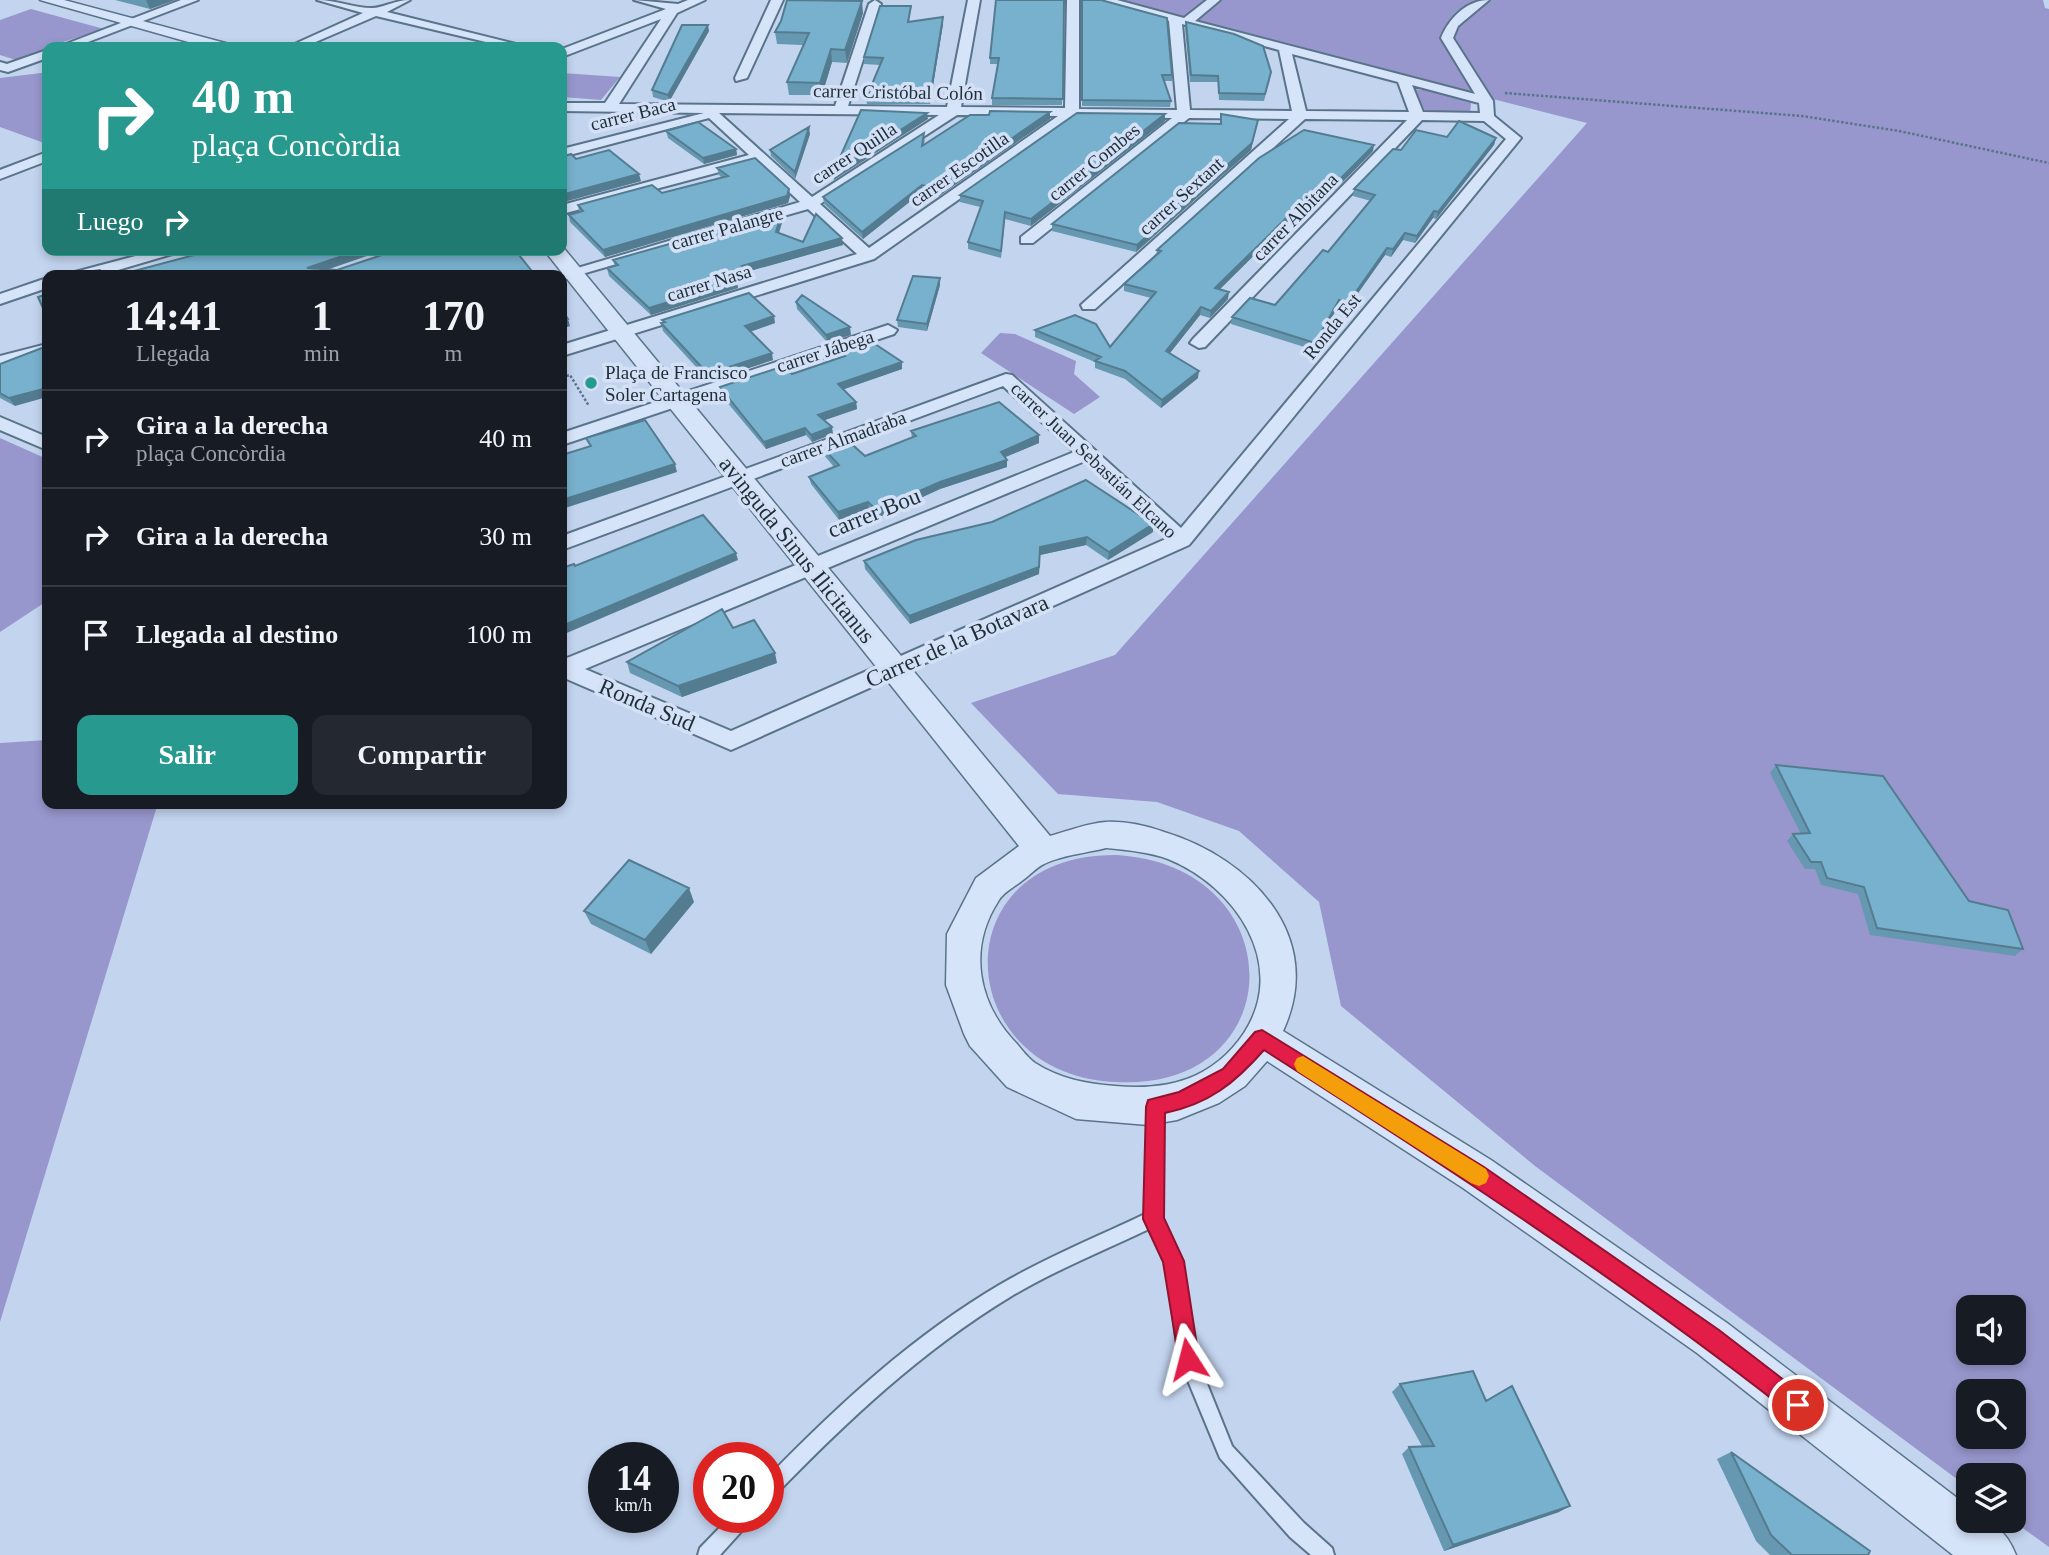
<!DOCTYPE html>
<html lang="es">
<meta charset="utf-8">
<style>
:root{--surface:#171b24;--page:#242831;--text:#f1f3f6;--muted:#9ea1a6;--line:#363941;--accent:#28998f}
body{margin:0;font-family:"Times New Roman",serif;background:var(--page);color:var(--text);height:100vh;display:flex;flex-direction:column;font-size:26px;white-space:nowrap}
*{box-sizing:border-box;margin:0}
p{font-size:23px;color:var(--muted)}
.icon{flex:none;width:38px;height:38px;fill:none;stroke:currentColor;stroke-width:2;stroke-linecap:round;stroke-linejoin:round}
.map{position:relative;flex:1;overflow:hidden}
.details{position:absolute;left:42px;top:270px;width:525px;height:539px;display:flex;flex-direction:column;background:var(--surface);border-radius:14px;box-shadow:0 4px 10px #0003}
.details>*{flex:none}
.hud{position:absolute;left:42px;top:42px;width:525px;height:214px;border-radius:14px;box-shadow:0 4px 10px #0003;background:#28998f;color:#fff;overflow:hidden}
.tools{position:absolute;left:1956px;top:1295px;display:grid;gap:14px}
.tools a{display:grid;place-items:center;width:70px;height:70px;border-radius:14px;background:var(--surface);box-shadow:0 4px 10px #0003;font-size:35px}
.speed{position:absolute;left:588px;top:1442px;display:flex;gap:14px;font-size:35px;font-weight:700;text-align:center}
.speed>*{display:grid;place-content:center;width:91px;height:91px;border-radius:50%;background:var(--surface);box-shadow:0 4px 10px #0003;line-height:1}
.speed small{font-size:18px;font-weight:400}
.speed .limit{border:10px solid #d22;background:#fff;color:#111}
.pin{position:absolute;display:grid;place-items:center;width:60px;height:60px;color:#fff;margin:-30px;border:4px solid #fff;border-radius:50%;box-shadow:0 2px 7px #0007}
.me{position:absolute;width:77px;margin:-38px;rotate:351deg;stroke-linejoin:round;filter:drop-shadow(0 0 5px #0008)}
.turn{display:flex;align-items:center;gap:24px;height:147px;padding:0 35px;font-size:32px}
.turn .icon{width:91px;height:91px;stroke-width:2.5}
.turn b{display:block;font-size:49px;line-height:60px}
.then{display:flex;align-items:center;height:66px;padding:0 35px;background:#0003;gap:14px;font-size:26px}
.eta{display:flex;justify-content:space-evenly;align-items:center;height:119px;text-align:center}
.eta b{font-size:42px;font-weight:700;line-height:49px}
.primary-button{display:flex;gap:14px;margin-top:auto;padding:14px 35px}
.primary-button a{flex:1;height:80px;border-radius:14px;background:var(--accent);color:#fff;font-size:28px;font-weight:700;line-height:80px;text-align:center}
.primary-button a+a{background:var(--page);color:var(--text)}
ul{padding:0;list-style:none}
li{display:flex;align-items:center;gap:21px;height:98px;padding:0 35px;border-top:2px solid var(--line)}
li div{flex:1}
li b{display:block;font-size:26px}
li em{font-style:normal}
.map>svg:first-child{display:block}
</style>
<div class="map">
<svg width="2049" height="1555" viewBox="0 0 2049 1555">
<rect width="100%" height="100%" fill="#c3d4ef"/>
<path fill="#9897cd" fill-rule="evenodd" d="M1106,0H2043L2045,8L2049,9V1547L2013,1521L2014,1475H1969V1488L1535,1166L1341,1006L1319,902L1239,831L1157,802L1058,794L971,703L1115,655L1587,123ZM1969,1307H2014V1353H1969ZM1969,1391H2014V1437H1969Z
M31,9L104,29L47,47V50L19,61L0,55V20Z
M41,73L47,74V144L0,127V78Z
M562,73L620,77L601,100L562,97Z
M1413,89L1432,90L1471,103L1470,115L1425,111Z
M1000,333L1015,334L1076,361L1074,374L1100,397L1074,414L981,353Z
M0,438L47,459V601L0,632Z
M47,740V803H158L0,1322V743Z
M1117,855C1295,866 1293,1092 1115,1082C950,1074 940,853 1117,855Z"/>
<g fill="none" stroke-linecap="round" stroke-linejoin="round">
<defs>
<path id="service" d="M1155,1100L1160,1102L1162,1107L1161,1218L1182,1261L1197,1359L1232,1446L1304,1523L1332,1548L1334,1555H1311L1290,1537L1220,1458L1179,1359L1166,1262L1149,1229C1103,1251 1055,1270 1010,1297C921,1351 846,1422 774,1496L768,1499V1477C839,1404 914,1335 1001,1284C1047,1257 1097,1237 1145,1214L1148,1107L1150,1102Z
M730,1517H752L749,1523L720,1555H698L700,1548Z"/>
<path id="minor" d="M181,0H198L75,47H58Z
M317,0C336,0 354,8 372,8C383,8 395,0 410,0L387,12L528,47H507L376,16L304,47H288L363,13Z
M634,0L678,4L688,0H705L677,13L619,104L835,106L869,4L875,0L881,4L848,106L947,107L968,0H980L961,107L1065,108L1067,0H1079V109L1177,110L1169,21L1097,0H1117L1184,18L1207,0H1220L1195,21L1475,94L1441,38C1449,18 1467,0 1489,0L1458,26L1453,38L1493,101L1494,116L1521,138L1189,545L731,750L562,677V660L1074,452L1003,386L562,550V536L1006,374L1012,375L1181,528L1506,139L1484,121L1422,120L1205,347L1199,348L1190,343L1193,339L1407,120L1305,119L1095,309H1083L1081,305L1289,119L1189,118L1033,243H1021V237L1172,118L1076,117L874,259L562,356V345L857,254L808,209L568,278L562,280V275H554L800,202L757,162L562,214V205L749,155L709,118L562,157V149L704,113L562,111V103H605L661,19L562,57V49L666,9ZM1182,24L1279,50L1292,111L1190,110ZM1292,54L1398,82L1409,112L1306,111ZM1412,85L1479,103L1480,113L1423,112ZM719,113L939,115L812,197ZM957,115L1058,116L869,248L820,204ZM1085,461L1168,538L731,731L585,669Z
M771,0H783L747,78L736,81L735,78Z
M47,50V58L8,72L0,70V62L7,64Z
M47,152V161L0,179V170Z
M158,250H186L101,275H73L75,272Z
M47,278V288L0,304V294Z
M888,325L897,330L894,334L562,445V433Z
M47,344V354L0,366V356Z
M0,417L47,437V450L0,430Z"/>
<path id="tertiary" d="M40,0H64L229,44L231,47H206Z
M562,246L1050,836C1068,831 1088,823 1106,822C1125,821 1147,826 1164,832C1250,858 1327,936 1283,1031L1491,1160L1727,1323L1969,1507V1521C1995,1521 2006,1531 2016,1555H1953L1697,1353L1463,1188L1267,1061L1245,1086L1219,1103L1177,1120L1148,1125L1076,1119L1007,1087L970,1046L964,1034L946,985L947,934L976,878L1019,846L544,250H562ZM1106,848C1127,850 1149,852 1168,859C1235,886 1289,964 1244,1033C1213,1079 1168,1091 1115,1086C1087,1084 1060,1079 1035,1063C1028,1058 1022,1050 1017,1044C978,1004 967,949 999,900C1004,892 1016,886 1023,880C1030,875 1037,867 1044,864C1062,855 1087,853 1106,848Z"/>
</defs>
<use href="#service" stroke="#597489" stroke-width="4"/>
<use href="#minor" stroke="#597489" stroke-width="4"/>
<use href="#tertiary" stroke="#597489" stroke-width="3"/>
<path stroke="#597489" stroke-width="2.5" stroke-dasharray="2.5 2" stroke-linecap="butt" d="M1505,93L1802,116L1899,131L2049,163
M562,377L570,375L589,406"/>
<use href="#service" fill="#d6e4f9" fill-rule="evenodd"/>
<use href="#minor" fill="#d6e4f9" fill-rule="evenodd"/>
<use href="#tertiary" fill="#d6e4f9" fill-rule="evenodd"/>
</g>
<path fill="#6798b1" d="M115,0H175L150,9Z
M787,0H855L863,13L847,63L832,62L822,95H789L787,82L803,45L777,44L775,32L781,21Z
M1064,0L1062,105H992V98L998,64H990V58Z
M1082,0L1172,75V81H1164L1171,101L1170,107L1082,106Z
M911,6L909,22L943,17V24L930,104H867L866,97L870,92V89L880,65L864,64V57Z
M1186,22L1270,79L1264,101L1219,100L1218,82H1190L1185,29Z
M709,31L669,102L653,97L652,90Z
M1221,114L1258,120L1251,150L1136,252L1052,231V224L1220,124Z
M1050,119L939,196L922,192L863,239L824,204L823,197L925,139L924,145Z
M1165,121L1031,226L1005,219L1001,258L968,249V242L980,207L960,202V195Z
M666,131L736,149L737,155L704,164L668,138Z
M810,134L795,179L771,156L770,150Z
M1447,137L1496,138L1494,145L1436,219L1433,218L1415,243L1403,240L1391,257L1385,255L1346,310L1337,308L1314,350L1231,324L1232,317L1275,305L1328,252L1371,201L1353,196L1354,189Z
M1373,151L1334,191L1322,188L1220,289L1228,299L1210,318L1200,315L1170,353L1198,378L1161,408L1125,379L1095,368V362L1035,337V330L1110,347L1151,298L1124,291V284L1156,255L1157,250Z
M562,157L576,159L641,181L567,201L562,196Z
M717,168L789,189L790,196L788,203L605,257L570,222L569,215L579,212L578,205L662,193L722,178L719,175Z
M783,219L779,233L803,242L843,245L749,271L750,279L737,283L738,288L651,315L609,276L607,268L615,266L613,260Z
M940,285L927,331L898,327L897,320Z
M796,302L851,335L827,342L797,309Z
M662,320L775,323L750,332L773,360L709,381L663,331L661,323H663Z
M837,348L902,369L843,389L856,402L857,409L825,420L833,434L812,442L806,435L766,449L721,395L720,387L792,374L840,357L838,355Z
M0,364L15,406L0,398Z
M911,431L1039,435V443L1005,457L1007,467L940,489L877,518L869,510L839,520L811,484L809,477L834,467L824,455L823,448L865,456L912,438Z
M1153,532L1108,560L1086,545L1040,555L1039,574L910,624L865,569L864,561L916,540Z
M733,628L777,663L682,697L630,673L627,662Z
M1776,765L1969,901L2023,949L2015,956L1870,935L1858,894L1821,885L1815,869H1805L1787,841L1793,834H1801L1770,773Z
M694,902L651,954L591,924L584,911Z
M1400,1384L1486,1401L1559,1512L1444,1551L1402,1454L1409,1447L1422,1446L1392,1392Z
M1731,1452L1868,1555H1770L1756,1541L1717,1459Z"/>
<path fill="#547c90" d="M146,0H175L150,9Z
M862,1L863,13L847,63L845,50Z
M943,17V24L930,104V97Z
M708,25L709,31L669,102L668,95Z
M831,49L832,62L822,95L820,83Z
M1050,112V119L939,196V189Z
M927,113L928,119L834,180L833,173Z
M1165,114V121L1031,226V219Z
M1258,120L1251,150L1136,252L1137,245Z
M809,127L810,134L795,179V172Z
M1496,138L1494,145L1436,219L1438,212Z
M1374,145L1373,151L1334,191L1335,184Z
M736,149L737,155L704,164L703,158Z
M639,174L641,181L567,201L565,194Z
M1324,181L1322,188L1214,295L1215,288Z
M922,185V192L863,239L862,232Z
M789,189L790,196L788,203L605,257L603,250Z
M1434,211L1433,218L1415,243L1417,236Z
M782,212L783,219L777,239L776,232Z
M1405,233L1403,240L1391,257L1393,249Z
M842,238L843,245L743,273L742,266Z
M1387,248L1385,255L1346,310L1348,303Z
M360,250H384L312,275L307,268Z
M749,272L750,279L737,283L738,288L651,315L649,308Z
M940,278V285L927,331V324Z
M1229,292L1228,299L1210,318L1211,311Z
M1339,300L1337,308L1314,350L1315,343Z
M1201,307L1200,315L1166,358V351Z
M774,316L775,323L746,333L745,326Z
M568,319L570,326L562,329V321Z
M850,327L851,335L827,342L826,335Z
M772,353L773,360L709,381L708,374Z
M902,362V369L839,391L838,384Z
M1199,371L1198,378L1161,408L1162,400Z
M47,388V397L15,406L9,398Z
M856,402L857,409L819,422L818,415Z
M832,427L833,434L812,442L811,435Z
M805,428L806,435L766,449L764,442Z
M1039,435V443L1001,459V452Z
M1007,460V467L940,489L877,518L876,510L940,482Z
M675,464L677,472L562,509V500Z
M868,502L869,510L839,520L838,512Z
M1153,524V532L1108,560L1109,552Z
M1087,537L1086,545L1040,555L1039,574L910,624L909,616L1040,547Z
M736,553L738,560L562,635V626Z
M775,653L777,663L682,697L678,686Z
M689,888L694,902L651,954L645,940Z
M1570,1506L1559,1512L1444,1551L1453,1545Z"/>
<path fill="#78b1ce" stroke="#547c90" stroke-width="2" d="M787,0L862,1L845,50L831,49L820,83L787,82L809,33L775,32L781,21Z
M996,0H1064L1063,99L992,98L999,58H990Z
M1082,0H1101L1167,18L1172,75H1162L1171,101L1082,100Z
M880,6H911L908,22L943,17L930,97H866L873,89H870L883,58L864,57Z
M1186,22L1234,34L1263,46L1271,72L1265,94L1219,93L1218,76L1191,75Z
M682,25H708L668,95L652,90Z
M861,110L927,113L833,173Z
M990,111L1050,112L939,189L922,185L862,232L823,197L924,133L922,146L970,115H989Z
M1077,113L1165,114L1031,219L1005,212L1001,251L968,242L983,201L960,195Z
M1221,114L1258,120L1252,143L1137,245L1052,224L1179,123L1221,124Z
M1459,121L1496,138L1438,212L1434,211L1417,236L1405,233L1393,249L1387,248L1348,303L1339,300L1315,343L1232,317L1250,298L1275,305L1323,250L1328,252L1375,195L1354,189L1393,149L1401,150L1416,130L1447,137Z
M698,122L736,149L703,158L666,131Z
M809,127L795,172L770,150Z
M1304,130L1374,145L1335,184L1324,181L1215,288L1229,292L1211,311L1201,307L1166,351L1199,371L1162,400L1125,371L1095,361L1101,357L1035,330L1075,315L1096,324L1110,347L1156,292L1124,284L1161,251L1157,250L1259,158Z
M609,150L639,174L565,194L562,191V157L571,154L576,159Z
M755,158L789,189L787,196L603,250L569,215L583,211L578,205L652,185L662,193L728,176L717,168Z
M782,212L776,232L803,242L816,214L842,238L742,266L749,272L733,277L737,281L649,308L607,268L618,265L613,260Z
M213,250H360L307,268L337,270L397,250H515L535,275H119Z
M100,270L103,275H78V273Z
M913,276L940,278L927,324L897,320Z
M749,293L774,316L745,326L772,353L708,374L661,323L665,322L662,320Z
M47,294V317L38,297Z
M802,295L850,327L826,335L796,302Z
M562,310L568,319L562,321Z
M866,338L902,362L838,384L856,402L818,415L832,427L811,435L805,428L764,442L720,387L784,366L792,374L845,356L837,348Z
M47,346V388L9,398L0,393V364Z
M999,402L1039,435L1001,452L1007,460L940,482L876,510L868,502L838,512L809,477L839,465L823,448L846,439L865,456L916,436L911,431Z
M645,420L675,464L562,500V455L591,446L586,438Z
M1086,480L1153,524L1109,552L1087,537L1040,547L1039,567L909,616L864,561L916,540L992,522Z
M703,515L736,553L562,626V568L574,564L575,566Z
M722,609L733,628L754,620L775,653L678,686L627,662Z
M1776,765L1883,776L1969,901L2008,910L2023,949L1877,928L1864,887L1827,878L1821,862H1811L1793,834L1810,833Z
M629,860L689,888L645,940L584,911Z
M1473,1371L1486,1401L1512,1386L1570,1506L1453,1545L1409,1447L1434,1446L1400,1384Z
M1731,1452L1870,1551L1868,1555H1792L1771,1535Z"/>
<path fill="#e11d48" stroke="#92132f" stroke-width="2" d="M1262,1030L1484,1167L1719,1330L1806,1397L1809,1405L1806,1413L1798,1416L1790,1413C1622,1281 1444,1165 1264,1050C1235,1083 1209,1104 1165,1113L1164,1218L1184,1261L1199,1359L1196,1367L1188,1370L1180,1367L1163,1262L1143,1219L1146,1107L1148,1100L1179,1092L1223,1069L1255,1032Z"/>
<path fill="#f59e0b" d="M1303,1056L1486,1169L1489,1176L1486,1183L1479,1186L1471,1183L1297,1071L1294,1064L1297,1058Z"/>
<circle fill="#28998f" stroke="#d3e0f6" stroke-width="2.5" cx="591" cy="383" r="7"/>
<g text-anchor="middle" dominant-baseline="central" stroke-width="7" stroke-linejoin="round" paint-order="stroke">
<g font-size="19" fill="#1e2e39" stroke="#d3e0f6">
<text transform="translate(898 92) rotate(1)">carrer Cristóbal Colón</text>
<text transform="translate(633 114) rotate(-14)">carrer Baca</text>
<text transform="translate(854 153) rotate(-33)">carrer Quilla</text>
<text transform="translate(1094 162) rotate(-39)">carrer Combes</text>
<text transform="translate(959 169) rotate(-35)">carrer Escotilla</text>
<text transform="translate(1181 196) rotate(-42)">carrer Sextant</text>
<text transform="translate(1295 217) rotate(-46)">carrer Albitana</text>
<text transform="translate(727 228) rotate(-16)">carrer Palangre</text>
<text transform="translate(709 283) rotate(-17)">carrer Nasa</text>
<text transform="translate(1332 326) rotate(-51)">Ronda Est</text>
<text transform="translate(825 351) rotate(-18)">carrer Jábega</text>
<text transform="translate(843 439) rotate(-20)">carrer Almadraba</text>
<text transform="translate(1094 460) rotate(43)">carrer Juan Sebastián Elcano</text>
</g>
<g font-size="19" fill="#1e2e39" stroke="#d3e0f6" text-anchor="start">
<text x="605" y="372">Plaça de Francisco<tspan x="605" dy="22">Soler Cartagena</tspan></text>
</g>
<g font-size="23" fill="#1e2e39" stroke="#d3e0f6">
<text transform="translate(874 513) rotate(-22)">carrer Bou</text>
<text transform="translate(797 550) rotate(51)">avinguda Sinus Ilicitanus</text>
<text transform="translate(957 641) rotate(-24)">Carrer de la Botavara</text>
<text transform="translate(647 705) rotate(23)">Ronda Sud</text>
</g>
</g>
</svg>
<div class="tools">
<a><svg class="icon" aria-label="sound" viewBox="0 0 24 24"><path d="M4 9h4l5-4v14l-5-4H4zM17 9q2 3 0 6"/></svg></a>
<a><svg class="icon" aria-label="search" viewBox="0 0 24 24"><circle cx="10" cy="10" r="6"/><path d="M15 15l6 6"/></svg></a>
<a><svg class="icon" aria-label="layers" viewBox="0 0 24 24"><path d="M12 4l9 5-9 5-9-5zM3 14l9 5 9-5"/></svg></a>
</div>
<div class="speed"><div>14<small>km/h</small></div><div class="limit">20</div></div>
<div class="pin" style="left:1798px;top:1405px;background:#d93025"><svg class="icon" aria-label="arrive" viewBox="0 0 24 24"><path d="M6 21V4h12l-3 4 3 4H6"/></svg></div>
<svg class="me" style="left:1188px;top:1359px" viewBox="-20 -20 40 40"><path d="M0-17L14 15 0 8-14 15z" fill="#e11d48" stroke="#fff" stroke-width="4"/></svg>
<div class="hud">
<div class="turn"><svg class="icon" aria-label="right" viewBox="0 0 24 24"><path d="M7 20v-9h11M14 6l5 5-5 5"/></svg><div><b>40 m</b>plaça Concòrdia</div></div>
<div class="then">Luego<svg class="icon" aria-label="right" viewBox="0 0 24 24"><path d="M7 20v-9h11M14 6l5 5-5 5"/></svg></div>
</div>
<section class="details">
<div class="eta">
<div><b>14:41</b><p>Llegada</p></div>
<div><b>1</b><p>min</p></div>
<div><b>170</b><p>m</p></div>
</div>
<ul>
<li><svg class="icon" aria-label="right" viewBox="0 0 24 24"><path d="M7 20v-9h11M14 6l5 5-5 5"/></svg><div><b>Gira a la derecha</b><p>plaça Concòrdia</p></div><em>40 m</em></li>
<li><svg class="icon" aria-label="right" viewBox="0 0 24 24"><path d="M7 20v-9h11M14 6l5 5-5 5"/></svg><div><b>Gira a la derecha</b></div><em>30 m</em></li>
<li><svg class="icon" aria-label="arrive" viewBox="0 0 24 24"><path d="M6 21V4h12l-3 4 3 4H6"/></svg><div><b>Llegada al destino</b></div><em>100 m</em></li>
</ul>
<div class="primary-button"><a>Salir</a><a>Compartir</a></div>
</section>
</div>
